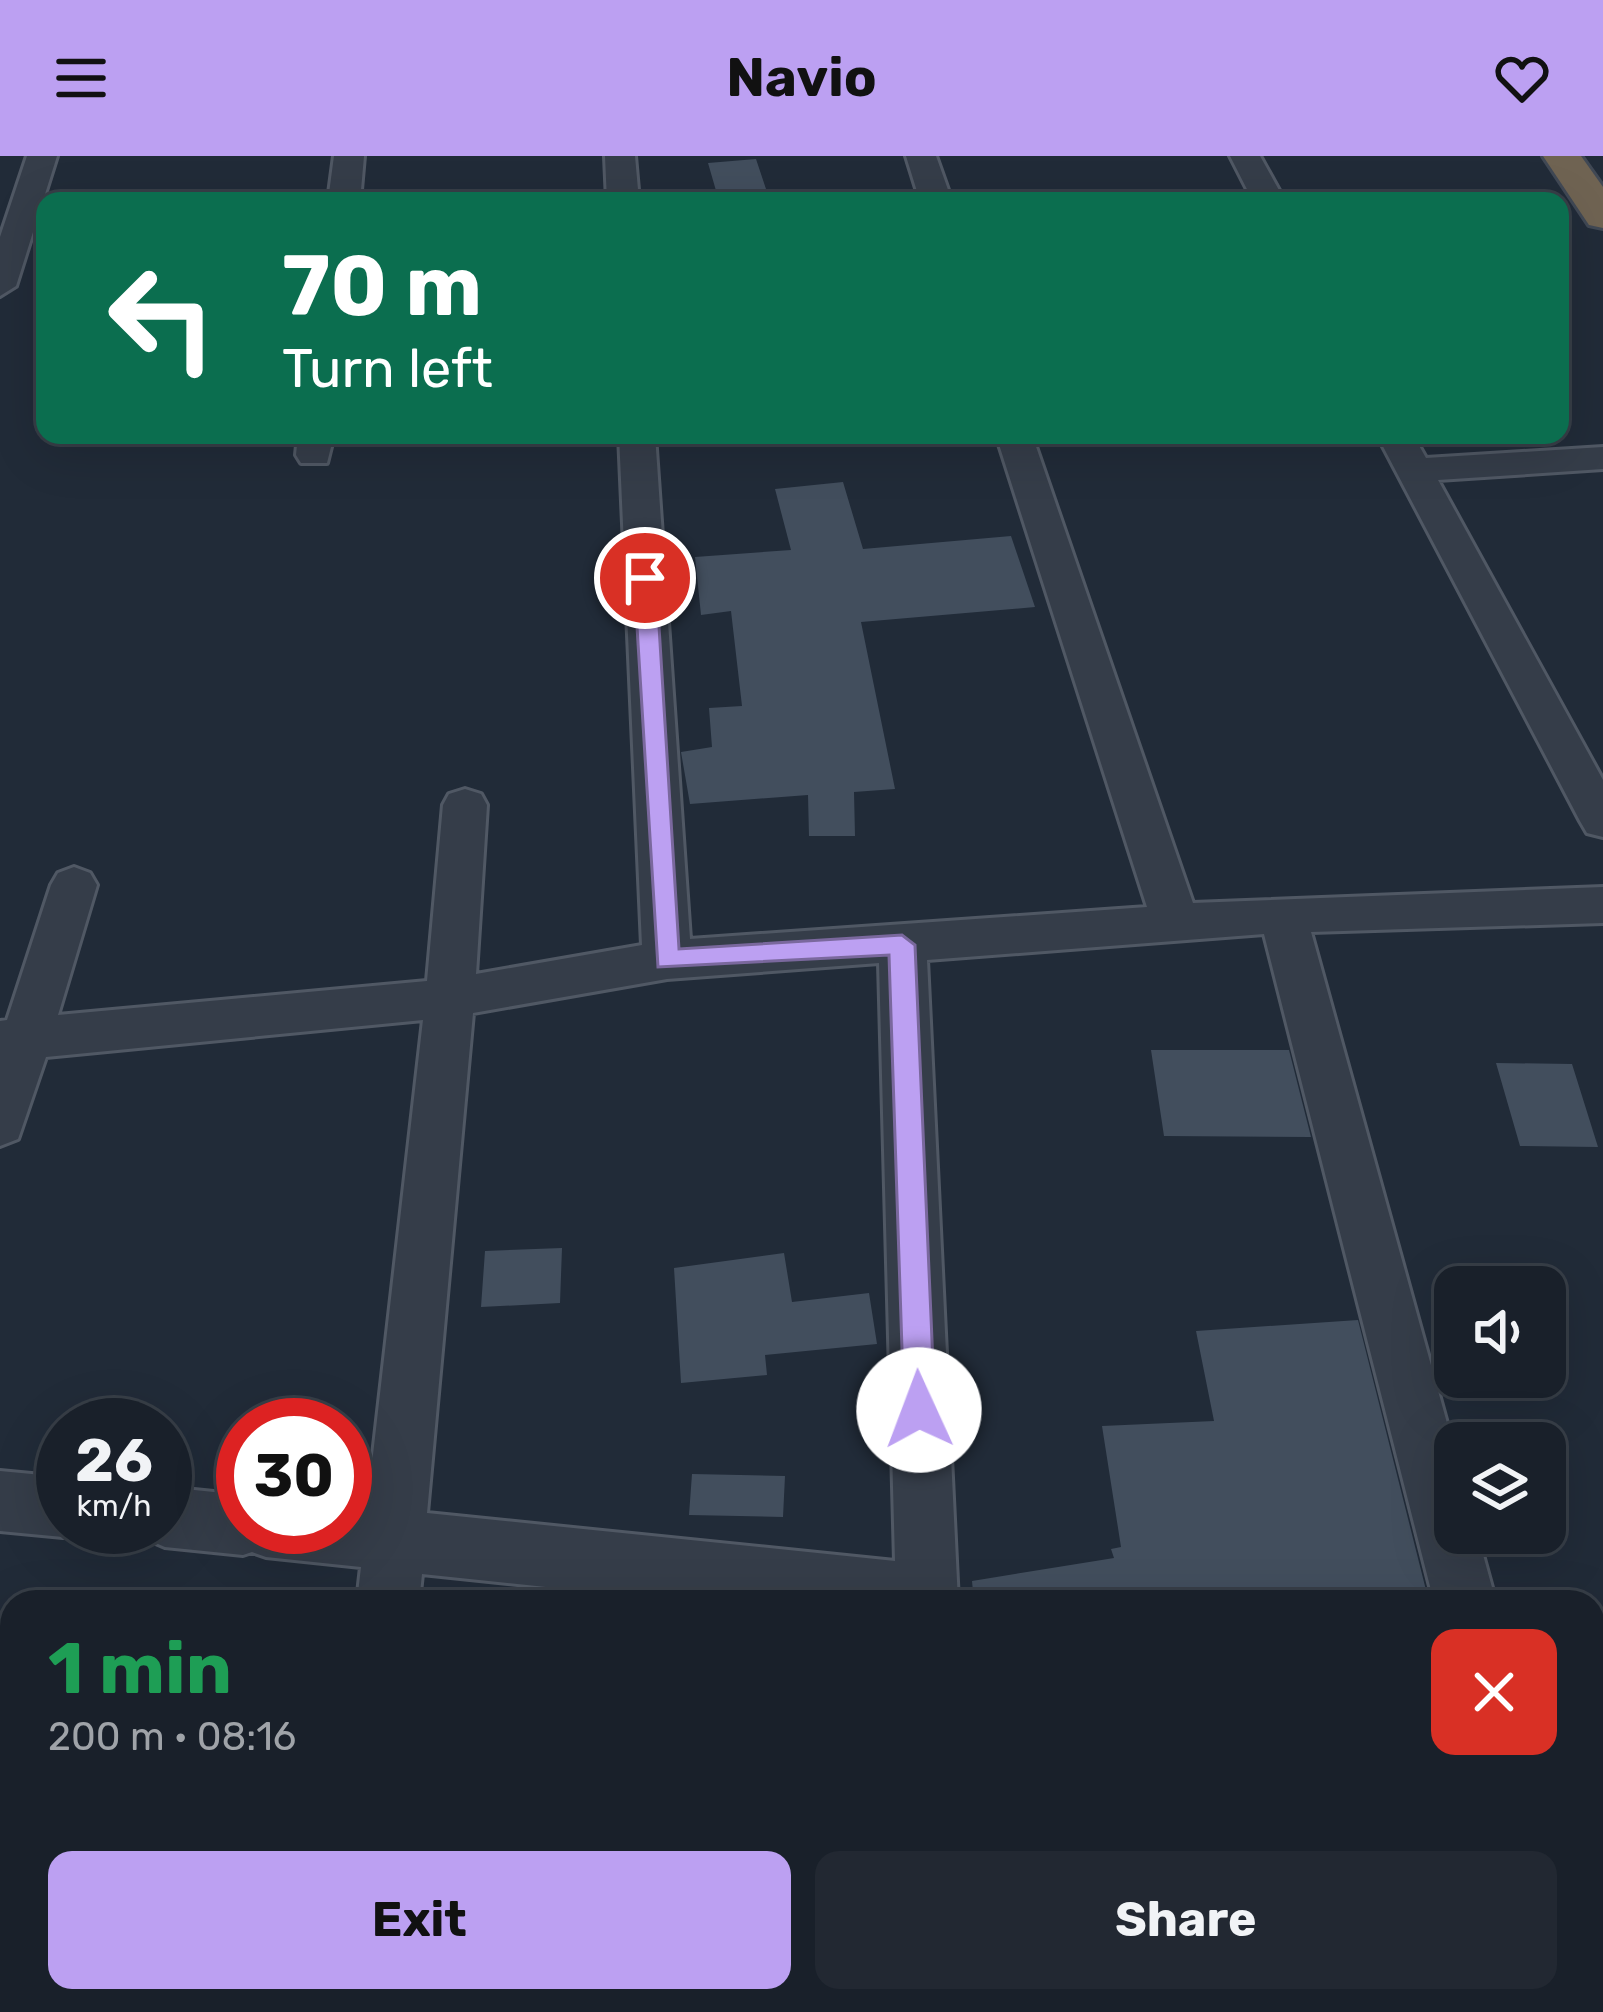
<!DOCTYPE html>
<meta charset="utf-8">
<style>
:root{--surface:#19202a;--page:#222832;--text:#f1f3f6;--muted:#9fa3a8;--line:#373e47;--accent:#bca0f2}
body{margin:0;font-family:Rubik,sans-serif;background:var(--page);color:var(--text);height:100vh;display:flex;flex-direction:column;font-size:45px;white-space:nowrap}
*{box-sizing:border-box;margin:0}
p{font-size:39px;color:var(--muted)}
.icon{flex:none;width:66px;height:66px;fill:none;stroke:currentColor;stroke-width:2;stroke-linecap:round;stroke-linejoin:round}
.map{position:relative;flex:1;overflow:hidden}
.drawer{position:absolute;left:0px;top:1434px;width:1605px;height:423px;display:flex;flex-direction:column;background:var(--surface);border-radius:36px 36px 0 0;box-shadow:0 12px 48px #0002,0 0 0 3px var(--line)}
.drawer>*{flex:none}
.top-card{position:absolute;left:36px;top:36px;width:1533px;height:252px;border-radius:24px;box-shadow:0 12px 48px #0002,0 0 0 3px var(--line);background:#0b6e4f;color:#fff;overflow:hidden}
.tools{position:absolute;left:1434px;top:1110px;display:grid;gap:24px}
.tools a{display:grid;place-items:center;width:132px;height:132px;border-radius:24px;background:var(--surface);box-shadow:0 12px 48px #0002,0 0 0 3px var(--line);font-size:60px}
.speed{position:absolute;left:36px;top:1242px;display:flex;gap:24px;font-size:60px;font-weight:700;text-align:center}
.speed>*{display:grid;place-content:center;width:156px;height:156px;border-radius:50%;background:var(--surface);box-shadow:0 12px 48px #0002,0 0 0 3px var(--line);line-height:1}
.speed small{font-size:30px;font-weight:400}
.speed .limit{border:18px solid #d22;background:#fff;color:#111}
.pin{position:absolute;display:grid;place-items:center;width:102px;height:102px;color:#fff;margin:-51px;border:6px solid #fff;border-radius:50%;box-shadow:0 3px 12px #0007}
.me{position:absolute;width:132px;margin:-66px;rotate:358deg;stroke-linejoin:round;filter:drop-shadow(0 0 9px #0008)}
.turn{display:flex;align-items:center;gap:42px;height:252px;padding:0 48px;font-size:54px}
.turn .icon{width:156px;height:156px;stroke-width:2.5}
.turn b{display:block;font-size:84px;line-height:102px}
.round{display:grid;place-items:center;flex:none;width:126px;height:126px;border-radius:24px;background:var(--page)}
.summary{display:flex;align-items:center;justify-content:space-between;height:204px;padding:0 48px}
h1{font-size:72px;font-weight:700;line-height:90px;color:#1e9e55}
.action{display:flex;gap:24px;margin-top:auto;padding:24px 48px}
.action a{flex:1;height:138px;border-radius:24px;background:var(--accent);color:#111;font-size:48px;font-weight:700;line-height:138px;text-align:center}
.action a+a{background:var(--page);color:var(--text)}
header{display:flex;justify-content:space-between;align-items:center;height:156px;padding:0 48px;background:var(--accent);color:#111;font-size:54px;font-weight:700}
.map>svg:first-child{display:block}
</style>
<header><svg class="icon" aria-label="menu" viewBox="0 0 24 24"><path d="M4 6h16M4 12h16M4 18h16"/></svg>Navio<svg class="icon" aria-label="heart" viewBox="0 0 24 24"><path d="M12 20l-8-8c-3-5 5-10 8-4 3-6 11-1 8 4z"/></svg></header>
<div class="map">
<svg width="1603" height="1856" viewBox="0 0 1603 1856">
<rect width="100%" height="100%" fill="#212b38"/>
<path fill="#424e5d" d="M756,3L770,45H719L708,7Z
M843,326L863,393L1011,380L1035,451L861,466L895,633L854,636L855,680H809L808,639L690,648L681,596L712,591L709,552L742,550L731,455L701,459L695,401L791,394L775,333Z
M1151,894H1289L1311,981L1164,980Z
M1496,907L1572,908L1598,991L1520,990Z
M562,1092L560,1147L481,1151L485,1095Z
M784,1097L792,1146L869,1137L877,1188L765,1199L767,1219L681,1227L674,1112Z
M1358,1164L1429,1446H1129L1126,1438L1070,1446H974L972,1425L1114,1402L1111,1393L1121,1391L1102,1270L1214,1265L1196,1175Z
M692,1318L785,1320L783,1361L689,1359Z"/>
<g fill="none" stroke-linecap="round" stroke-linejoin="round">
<defs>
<path id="minor" d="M27,0H57L16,130L0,140V81Z
M334,0H364L360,45H328Z
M605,0H635L639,45H607Z
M906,0H936L952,45H920Z
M1230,0H1260L1285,45H1253Z
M298,279H334L327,307H301L296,299Z
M619,279H655L690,783L1147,751L996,279H1032L1193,747L1603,731V767L1311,776L1455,1296V1377H1477L1496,1446H1434L1264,778L927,804L958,1446H688L422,1418L419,1446H357L361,1411L266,1401L252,1396L243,1399L165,1391L144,1382L139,1371H165V1331L243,1339V1371H345V1349L367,1351L423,864L46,901L18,983L0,990V865L7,864L51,729L58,717L74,711L90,717L97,729L58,859L427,825L443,649L449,638L465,633L481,638L487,649L476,818L642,789ZM879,807L895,1405L427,1357L473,857L667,823Z
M1377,279H1413L1426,302L1603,291V313L1438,324L1603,624V681L1587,677L1580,665Z
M0,1315L63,1321V1371L84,1372L63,1381L0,1375Z
M1593,1818L1603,1836V1856H1538L1535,1845H1593Z
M302,1845H374L372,1856H300Z
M925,1845H997V1856H925Z"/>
<path id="highway" d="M1543,0H1581L1603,31V72L1589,69Z"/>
</defs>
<use href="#minor" stroke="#505864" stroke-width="6"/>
<use href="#highway" stroke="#404854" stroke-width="6"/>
<use href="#minor" fill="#353d49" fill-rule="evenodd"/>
<use href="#highway" fill="#6f6352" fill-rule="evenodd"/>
</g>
<path fill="#bca0f2" stroke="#7a689d" stroke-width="3" d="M645,415L656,422L679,793L902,779L915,789L935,1254L930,1265L919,1269L908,1265L904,1254L889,799L658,811L634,422Z"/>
</svg>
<div class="tools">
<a><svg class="icon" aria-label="sound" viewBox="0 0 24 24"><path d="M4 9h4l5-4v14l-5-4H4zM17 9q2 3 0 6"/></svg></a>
<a><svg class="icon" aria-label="layers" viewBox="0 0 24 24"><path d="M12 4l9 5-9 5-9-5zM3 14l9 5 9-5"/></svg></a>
</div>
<div class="speed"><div>26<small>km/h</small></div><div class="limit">30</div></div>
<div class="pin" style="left:645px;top:422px;background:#d93025"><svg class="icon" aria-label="arrive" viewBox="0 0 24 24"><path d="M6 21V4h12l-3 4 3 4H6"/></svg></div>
<svg class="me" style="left:919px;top:1254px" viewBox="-20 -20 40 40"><circle r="19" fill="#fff"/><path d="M0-13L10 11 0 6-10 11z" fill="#bca0f2"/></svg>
<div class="top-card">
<div class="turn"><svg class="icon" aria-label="left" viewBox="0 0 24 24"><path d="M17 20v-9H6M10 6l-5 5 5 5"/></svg><div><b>70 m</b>Turn left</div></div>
</div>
<section class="drawer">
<div class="summary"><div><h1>1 min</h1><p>200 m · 08:16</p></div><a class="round" style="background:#d93025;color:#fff"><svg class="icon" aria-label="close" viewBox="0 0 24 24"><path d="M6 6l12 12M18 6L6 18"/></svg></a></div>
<div class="action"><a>Exit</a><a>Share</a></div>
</section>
</div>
